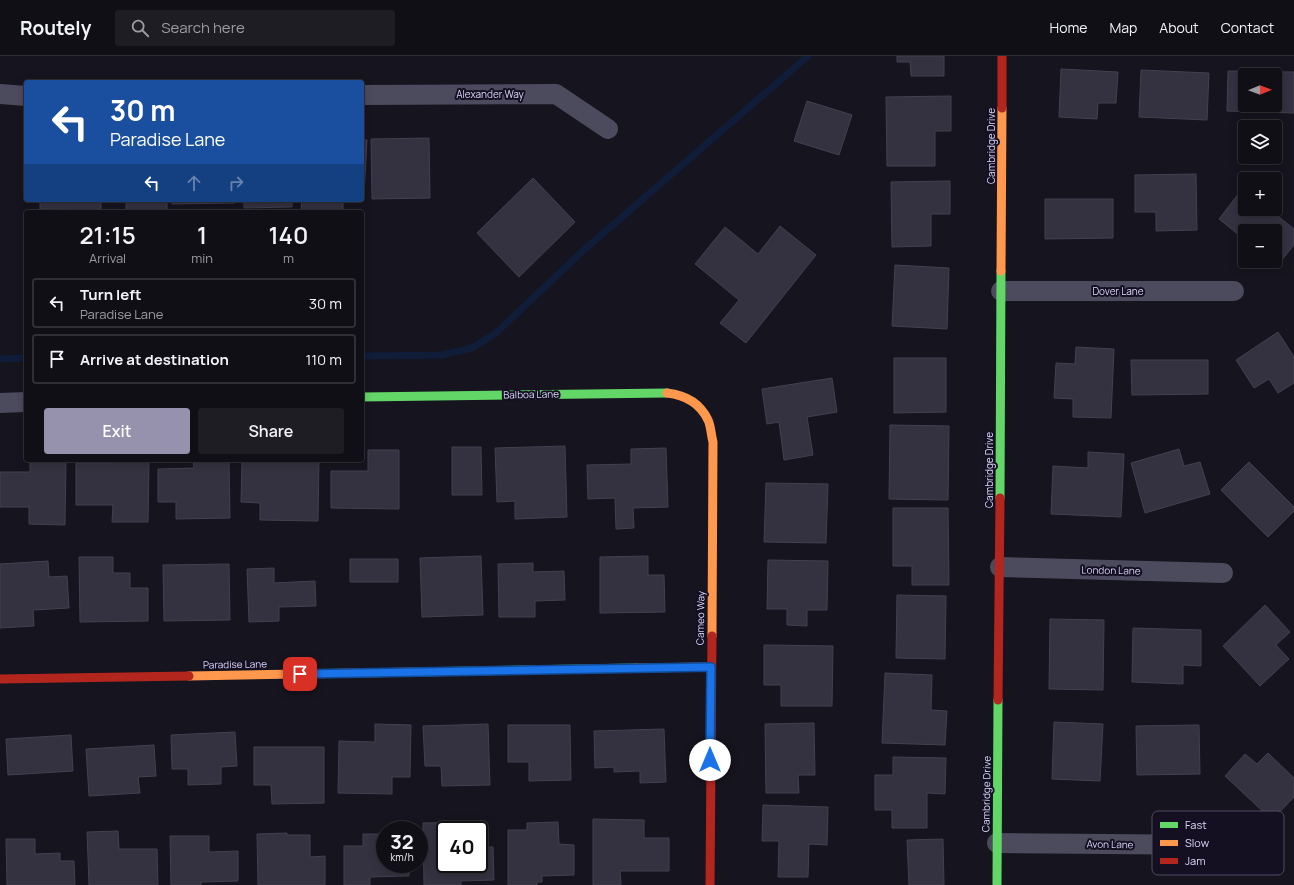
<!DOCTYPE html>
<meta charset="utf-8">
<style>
:root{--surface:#100f16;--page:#1e1d23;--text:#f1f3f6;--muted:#9c9ca1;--line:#302f35;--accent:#9691ad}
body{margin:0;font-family:Manrope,sans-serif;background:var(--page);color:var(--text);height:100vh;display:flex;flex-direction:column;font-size:15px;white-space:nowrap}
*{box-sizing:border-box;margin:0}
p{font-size:13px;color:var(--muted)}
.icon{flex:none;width:22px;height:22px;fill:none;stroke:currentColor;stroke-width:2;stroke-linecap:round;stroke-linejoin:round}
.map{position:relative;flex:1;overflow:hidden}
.panel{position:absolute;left:24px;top:154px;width:340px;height:252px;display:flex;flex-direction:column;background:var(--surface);border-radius:4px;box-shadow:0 2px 10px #0003,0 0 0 1px var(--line)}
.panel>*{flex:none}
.hud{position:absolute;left:24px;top:24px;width:340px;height:122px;border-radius:4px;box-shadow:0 2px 10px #0003,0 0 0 1px var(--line);background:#1a4fa0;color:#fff;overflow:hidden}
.needle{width:26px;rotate:89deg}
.controls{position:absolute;left:1238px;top:12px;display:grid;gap:8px}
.controls a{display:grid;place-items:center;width:44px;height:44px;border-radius:4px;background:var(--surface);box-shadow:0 2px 10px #0003,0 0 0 1px var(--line);font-size:20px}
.speed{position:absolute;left:376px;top:765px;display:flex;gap:8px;font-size:20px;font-weight:700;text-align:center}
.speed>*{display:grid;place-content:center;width:52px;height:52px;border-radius:50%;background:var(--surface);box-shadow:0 2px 10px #0003,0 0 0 1px var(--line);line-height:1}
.speed small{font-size:10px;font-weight:400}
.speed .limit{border:2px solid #111;border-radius:6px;background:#fff;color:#111}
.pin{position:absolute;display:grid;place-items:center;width:34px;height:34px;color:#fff;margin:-17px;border-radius:8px;box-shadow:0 2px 6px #0006}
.me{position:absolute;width:44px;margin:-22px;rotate:0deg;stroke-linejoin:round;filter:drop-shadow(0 0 3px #0008)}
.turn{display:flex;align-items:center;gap:14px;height:84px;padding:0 20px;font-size:18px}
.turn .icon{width:52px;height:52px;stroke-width:2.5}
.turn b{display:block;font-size:28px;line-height:34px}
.lanes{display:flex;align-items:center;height:38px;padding:0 20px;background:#0003;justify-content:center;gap:20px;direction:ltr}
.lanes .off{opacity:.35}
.eta{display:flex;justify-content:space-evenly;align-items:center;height:68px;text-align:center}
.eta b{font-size:24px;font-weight:600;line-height:28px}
.button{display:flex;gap:8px;margin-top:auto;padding:8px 20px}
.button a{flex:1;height:46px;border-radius:4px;background:var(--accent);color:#fff;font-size:16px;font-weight:600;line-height:46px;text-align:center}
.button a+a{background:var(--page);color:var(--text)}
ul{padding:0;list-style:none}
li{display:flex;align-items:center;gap:12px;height:50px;margin:0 8px 6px;padding:0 12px;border:2px solid var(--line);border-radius:4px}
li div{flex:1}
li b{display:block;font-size:15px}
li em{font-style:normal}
header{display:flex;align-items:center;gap:24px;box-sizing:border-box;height:56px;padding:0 20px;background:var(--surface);border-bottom:1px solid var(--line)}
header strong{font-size:19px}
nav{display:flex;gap:22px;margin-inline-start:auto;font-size:14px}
.search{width:280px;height:36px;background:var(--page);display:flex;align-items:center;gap:10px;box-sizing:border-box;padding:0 14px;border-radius:4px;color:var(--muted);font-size:15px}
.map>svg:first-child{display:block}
</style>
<header>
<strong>Routely</strong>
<div class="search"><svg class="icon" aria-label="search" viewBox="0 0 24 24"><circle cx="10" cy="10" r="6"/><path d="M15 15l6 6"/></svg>Search here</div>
<nav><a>Home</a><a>Map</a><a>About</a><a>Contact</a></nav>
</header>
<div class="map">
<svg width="1294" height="829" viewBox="0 0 1294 829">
<rect width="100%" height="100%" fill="#16141e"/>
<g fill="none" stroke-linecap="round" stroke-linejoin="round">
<path stroke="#101d39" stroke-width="7" d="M362,300L441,299L472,292L496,277L585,193L808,0
M0,303L26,302"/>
</g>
<path fill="#343240" stroke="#434051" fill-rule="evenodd" d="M897,0H944V20H911L910,6H897Z
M1061,13L1118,16L1116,47H1098L1097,63L1059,61Z
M1141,14L1209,17L1207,64L1139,61Z
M1228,15L1294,16V57L1227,55ZM1245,19H1275V49H1245Z
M951,40V75H935V110H887L886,41Z
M807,45L852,59L839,99L794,85Z
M429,82L430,142L372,143L371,83Z
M362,84H367L364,139H362Z
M1196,118L1197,174L1156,175V156H1135V119Z
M533,122L575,166L519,221L477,177Z
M950,125V158H931V190L892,191L891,126Z
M1243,132L1245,133V153H1269L1294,173V189L1277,210L1271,205H1275V175H1245V184L1219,163Z
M1045,143H1113V182L1045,183Z
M40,144H101V154L40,153Z
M111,144H167V156H126V144Z
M172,144H235V147L172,148Z
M244,144H292V151L244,152Z
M302,144H343V156L301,155Z
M780,170L816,199L746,287L720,267L739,244L695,208L725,171L758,198Z
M895,209L949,212L947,273L892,270Z
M1278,276L1294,301V327L1278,337L1269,323L1254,332L1236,304Z
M1076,291L1114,293L1111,362L1073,361V343L1054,342L1056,307L1075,308Z
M894,302H946V356L894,357Z
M1131,304H1208V338L1132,339Z
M832,322L837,356L807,361L813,399L784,404L779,366L767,368L762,333Z
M890,369L949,370L948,444L889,443Z
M565,390L567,461L515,463V445L497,446L495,392Z
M452,391H481L482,439H452Z
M666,392L668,451L633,452L634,472L616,473L615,442L588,443L587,409L631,408V393Z
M1179,393L1184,410L1200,406L1210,438L1145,457L1131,407Z
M368,394H399V453L331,452V415H368Z
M1088,396L1124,398L1121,461L1051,458L1053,410L1088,412Z
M30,404H66L65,469L29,468V451H0V416H30Z
M112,404H149L148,466H112L113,449H76V407H112Z
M193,404H229L230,462L176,463V446H158V413L194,412Z
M242,404H319L318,465L260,464V447L241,446Z
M1249,406L1294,451V455L1268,481L1221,434Z
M766,427L828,428L826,487L764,486Z
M893,452H948L949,529H912V510H893Z
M481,500L483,559L422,561L420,502Z
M648,500V519H664L665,556L600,557V501Z
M79,501H113V517H130V532H148V565L80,566Z
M350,503H398V526H350Z
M768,504L828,505L827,554H807V570L787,569V553H767Z
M48,505L49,521L67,520L69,552L33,554L34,570L0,572V508Z
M533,507V516L564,515L565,544L535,545V561H499L498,508Z
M229,508L230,564L164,565L163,509Z
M274,512V527L315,525L316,550L279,551V565L249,566L247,513Z
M897,539L946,540L945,603L896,602Z
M1265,549L1290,576L1276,589L1289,603L1260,630L1223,590Z
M1050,563L1104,564L1103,634L1049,633Z
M1133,572L1201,574V610L1183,609V628L1132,626Z
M764,589L833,590L832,650H781V629H764Z
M885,617L932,619L931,654L947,655L945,689L882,687Z
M1054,666L1103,668L1100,725L1052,723Z
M814,667L815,719H798L799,737H766L765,668Z
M375,668L411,669L410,721H392V738L338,737L339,685L375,686Z
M488,668L490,729L442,730L441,710H425L423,670Z
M508,669H570L571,724L529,725V706H508Z
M1199,669L1200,718L1137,719L1136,670Z
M664,673L666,726L640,727V715L614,716V711L595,712L594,675Z
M235,676L237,710L221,711V728L188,729V713H172L171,679Z
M71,679L73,715L8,719L6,683Z
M154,689L156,720L138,721L140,737L89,740L86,693Z
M254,691H324V747L272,748L271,729H254Z
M1268,697L1294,722V741L1272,764L1225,720L1245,698L1257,708Z
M893,701L946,702L945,738L927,737V772H892V754H875V719H893Z
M763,749L828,751L827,789L809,788L808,821H778L779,785H762Z
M593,763L644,764V782H669V815H620L621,829H593Z
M478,766V774H445V808H479V791H493L494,824L461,825V829H424L423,767Z
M558,766L559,788L574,789V819L542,820V826H537V829H508V774H527V767Z
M384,773H408V774H385V808H409V820L370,821V829H344V790H363V778H384Z
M118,775L119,793H157L158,829H89L87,776Z
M287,777V779H310V801L325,800V829H258L257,778Z
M170,780H209V796L238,795V825L201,826V829H171Z
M6,783H35V798L60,797V805H74L75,829H7Z
M943,783L944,829H909L907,784Z"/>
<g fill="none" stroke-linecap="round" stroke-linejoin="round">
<path stroke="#4c4a5d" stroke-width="20" d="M0,38L26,40
M362,39L556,38L608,73
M1001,235H1234
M0,347L26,346
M1000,511L1223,517
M997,787L1222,789"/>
<path stroke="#63d668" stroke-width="9" d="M362,341L667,337
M1000,442L1001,215
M418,616L635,612
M997,829L998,644"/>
<path stroke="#ff974d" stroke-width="9" d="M1001,215L1002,52
M667,337C685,339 700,347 708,364C711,370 711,379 713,386L712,580
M635,612L711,611
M189,620L418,616"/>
<path stroke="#b3261e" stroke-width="9" d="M1002,52V0
M0,623L189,620
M998,644L1000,442
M710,829L712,580"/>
</g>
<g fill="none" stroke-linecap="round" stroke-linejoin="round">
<defs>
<path id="route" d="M300,618L711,611L710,704"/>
</defs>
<use href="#route" stroke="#114b97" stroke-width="10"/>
<use href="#route" stroke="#1a73e8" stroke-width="7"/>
</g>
<g text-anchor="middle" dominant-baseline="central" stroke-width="4" stroke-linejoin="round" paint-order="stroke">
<g font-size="10" fill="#dbd5fa" stroke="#141022">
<text x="490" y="38">Alexander Way</text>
<text transform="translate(991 90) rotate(-90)">Cambridge Drive</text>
<text x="1118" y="235">Dover Lane</text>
<text transform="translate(531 338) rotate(-1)">Balboa Lane</text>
<text transform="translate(989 414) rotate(-90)">Cambridge Drive</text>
<text transform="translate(1111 514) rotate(1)">London Lane</text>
<text transform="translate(700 562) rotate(-89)">Cameo Way</text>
<text transform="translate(235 608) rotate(-1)">Paradise Lane</text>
<text transform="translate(986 738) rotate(-89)">Cambridge Drive</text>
<text transform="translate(1110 788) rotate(1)">Avon Lane</text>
</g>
</g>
<rect x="1152" y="755" width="132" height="64" rx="6" fill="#141022" stroke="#504b63" stroke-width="1"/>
<rect x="1160" y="766" width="18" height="6" fill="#63d668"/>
<rect x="1160" y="784" width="18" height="6" fill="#ff974d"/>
<rect x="1160" y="802" width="18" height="6" fill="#b3261e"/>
<g font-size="11" fill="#dbd5fa">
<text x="1185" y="773">Fast</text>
<text x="1185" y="791">Slow</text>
<text x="1185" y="809">Jam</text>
</g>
</svg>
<div class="controls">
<a><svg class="needle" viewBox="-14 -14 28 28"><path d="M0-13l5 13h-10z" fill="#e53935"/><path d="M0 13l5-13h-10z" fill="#9c9ca1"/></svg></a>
<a><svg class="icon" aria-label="layers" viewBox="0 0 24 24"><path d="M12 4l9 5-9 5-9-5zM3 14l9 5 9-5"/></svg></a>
<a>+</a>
<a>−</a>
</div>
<div class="speed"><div>32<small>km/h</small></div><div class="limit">40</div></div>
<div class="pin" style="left:300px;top:618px;background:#d93025"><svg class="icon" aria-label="arrive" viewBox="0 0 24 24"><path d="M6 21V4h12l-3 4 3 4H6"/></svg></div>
<svg class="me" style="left:710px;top:704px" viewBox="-20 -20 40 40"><circle r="19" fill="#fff"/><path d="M0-13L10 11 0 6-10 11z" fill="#1a73e8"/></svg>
<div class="hud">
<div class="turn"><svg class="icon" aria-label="left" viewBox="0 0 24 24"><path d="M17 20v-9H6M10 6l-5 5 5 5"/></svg><div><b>30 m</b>Paradise Lane</div></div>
<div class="lanes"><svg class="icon" aria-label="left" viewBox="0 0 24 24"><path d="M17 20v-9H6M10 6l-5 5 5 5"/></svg><svg class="icon off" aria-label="ahead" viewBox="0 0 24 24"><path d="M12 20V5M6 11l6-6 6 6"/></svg><svg class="icon off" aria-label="right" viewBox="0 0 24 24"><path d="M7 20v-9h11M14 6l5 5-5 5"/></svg></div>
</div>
<section class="panel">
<div class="eta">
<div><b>21:15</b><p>Arrival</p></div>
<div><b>1</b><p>min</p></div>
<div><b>140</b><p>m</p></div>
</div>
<ul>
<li><svg class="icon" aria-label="left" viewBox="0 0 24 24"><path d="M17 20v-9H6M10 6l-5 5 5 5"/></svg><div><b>Turn left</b><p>Paradise Lane</p></div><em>30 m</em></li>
<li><svg class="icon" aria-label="arrive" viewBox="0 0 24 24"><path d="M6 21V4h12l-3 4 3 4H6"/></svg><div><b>Arrive at destination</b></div><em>110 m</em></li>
</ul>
<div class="button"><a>Exit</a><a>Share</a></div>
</section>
</div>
